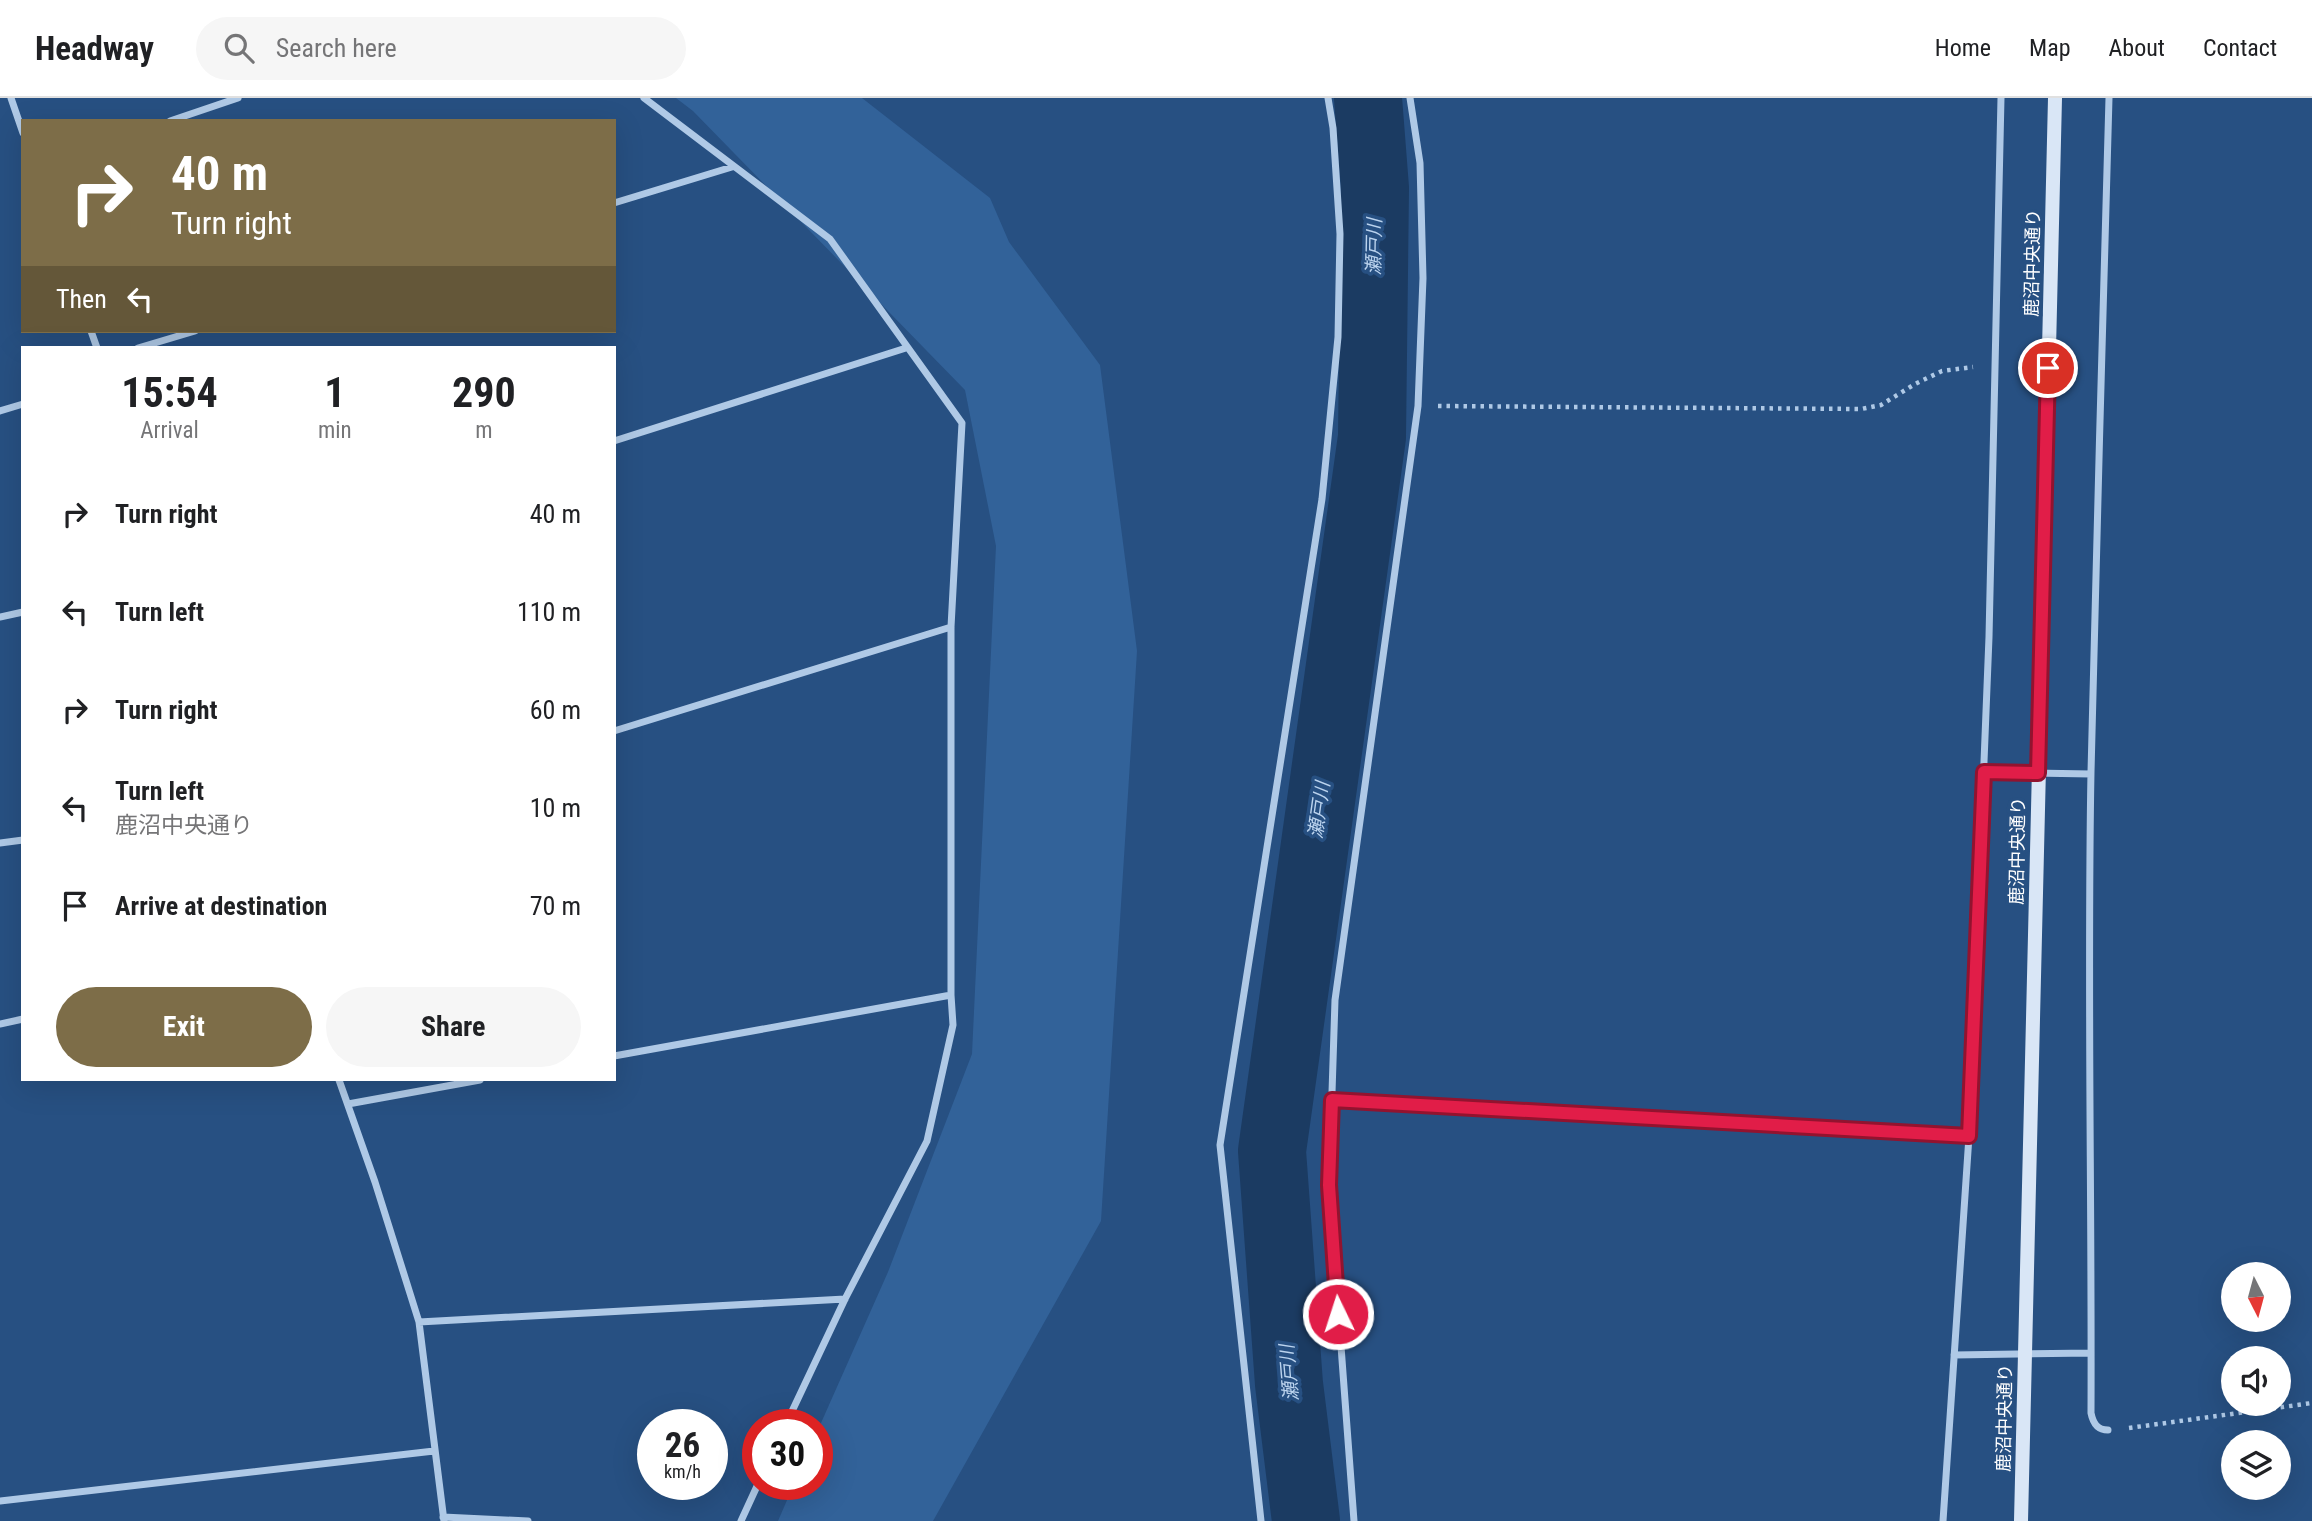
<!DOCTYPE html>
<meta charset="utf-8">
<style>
:root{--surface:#fff;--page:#f6f6f6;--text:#202124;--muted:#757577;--line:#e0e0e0;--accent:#7d6d48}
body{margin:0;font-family:"Roboto Condensed","Noto Sans JP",sans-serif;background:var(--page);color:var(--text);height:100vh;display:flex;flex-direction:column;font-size:26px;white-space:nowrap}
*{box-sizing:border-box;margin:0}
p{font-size:23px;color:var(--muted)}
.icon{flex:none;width:38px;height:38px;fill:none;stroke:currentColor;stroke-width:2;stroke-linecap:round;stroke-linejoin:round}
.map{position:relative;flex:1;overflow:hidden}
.details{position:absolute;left:21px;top:248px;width:595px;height:735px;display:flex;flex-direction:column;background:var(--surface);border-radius:0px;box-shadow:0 7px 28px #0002}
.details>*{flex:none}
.hud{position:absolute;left:21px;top:21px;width:595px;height:214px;border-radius:0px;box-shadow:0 7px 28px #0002;background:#7d6d48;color:#fff;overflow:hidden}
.needle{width:46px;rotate:174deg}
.buttons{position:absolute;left:2221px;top:1164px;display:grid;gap:14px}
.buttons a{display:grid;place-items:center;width:70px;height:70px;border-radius:50%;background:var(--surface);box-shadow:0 7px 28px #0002;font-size:35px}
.speed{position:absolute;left:637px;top:1311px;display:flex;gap:14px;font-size:35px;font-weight:700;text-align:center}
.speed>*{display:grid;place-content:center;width:91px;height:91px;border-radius:50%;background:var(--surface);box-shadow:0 7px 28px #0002;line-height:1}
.speed small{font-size:18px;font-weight:400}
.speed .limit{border:10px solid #d22;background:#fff;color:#111}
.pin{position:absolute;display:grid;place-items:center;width:60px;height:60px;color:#fff;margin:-30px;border:4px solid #fff;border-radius:50%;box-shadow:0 2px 7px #0007}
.me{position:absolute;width:77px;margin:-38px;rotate:356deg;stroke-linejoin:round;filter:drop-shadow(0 0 5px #0008)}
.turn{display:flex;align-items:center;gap:24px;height:147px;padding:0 35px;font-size:32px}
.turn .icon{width:91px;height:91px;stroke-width:2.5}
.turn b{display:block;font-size:49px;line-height:60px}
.then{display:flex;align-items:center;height:66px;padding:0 35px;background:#0003;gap:14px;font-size:26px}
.eta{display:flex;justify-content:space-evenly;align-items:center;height:119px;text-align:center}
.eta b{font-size:42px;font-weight:700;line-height:49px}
.button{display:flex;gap:14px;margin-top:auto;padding:14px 35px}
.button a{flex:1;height:80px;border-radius:42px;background:var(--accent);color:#fff;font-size:28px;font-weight:700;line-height:80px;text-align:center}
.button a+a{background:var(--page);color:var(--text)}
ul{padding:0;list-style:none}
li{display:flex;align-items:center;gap:21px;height:98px;padding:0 35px}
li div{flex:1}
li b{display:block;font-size:26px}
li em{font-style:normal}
header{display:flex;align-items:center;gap:42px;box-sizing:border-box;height:98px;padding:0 35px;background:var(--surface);border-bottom:2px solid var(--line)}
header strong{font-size:33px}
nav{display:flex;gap:38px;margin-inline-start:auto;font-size:24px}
.search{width:490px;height:63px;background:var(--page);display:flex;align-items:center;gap:18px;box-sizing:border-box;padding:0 24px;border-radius:38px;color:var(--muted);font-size:26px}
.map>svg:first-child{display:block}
</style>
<header>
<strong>Headway</strong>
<div class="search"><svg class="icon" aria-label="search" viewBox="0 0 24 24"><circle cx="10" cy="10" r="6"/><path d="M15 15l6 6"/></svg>Search here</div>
<nav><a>Home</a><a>Map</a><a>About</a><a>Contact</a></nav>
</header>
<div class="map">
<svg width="2312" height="1423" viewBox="0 0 2312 1423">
<rect width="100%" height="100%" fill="#275082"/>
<path fill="#326299" d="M676,0H862L990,100L1009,144L1100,267L1137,553L1101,1123L933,1423H778L794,1386H817V1334L888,1174L972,956L996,448L965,292L693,13Z"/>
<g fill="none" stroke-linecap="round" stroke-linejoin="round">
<path stroke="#1b3b62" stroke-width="68" d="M1306,1423L1289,1286L1272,1053L1372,339L1375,90L1368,0"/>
<path stroke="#afc9e6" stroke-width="4.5" stroke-dasharray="3.5 5" stroke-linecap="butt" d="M1438,308L1861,311L1881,307L1915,286L1942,273L1973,269
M2129,1330L2312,1305"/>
<path stroke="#afc9e6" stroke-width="7" d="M11,0L23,35
M644,0L830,141L962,325L951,529V897L953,927L927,1043L845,1201L786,1326
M170,23L238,0
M614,105L732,69
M91,233L97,250
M138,250L195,233
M0,313L23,306
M614,343L906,250
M0,519L23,514
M614,633L951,529
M1984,674L2091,676
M0,745L23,742
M0,926L23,921
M614,958L951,897
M339,982L375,1084L419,1224L444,1423
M1331,1002L1969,1038
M348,1006L480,982
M419,1224L845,1201
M1954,1257L2091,1255
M2108,1332C2097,1332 2093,1325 2091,1315C2092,1102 2087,888 2091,674C2096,449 2103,225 2109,0
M0,1403L434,1353
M443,1419L528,1423
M741,1423L758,1386
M1261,1423L1220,1047L1322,401L1338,239L1340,136L1333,30L1328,0
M1354,1423L1329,1087L1335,902L1418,308L1423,180L1420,65L1410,0
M1943,1423L1969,1038L1989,539L2001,0"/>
<path stroke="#d9e6f6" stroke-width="14" d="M2021,1423L2055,0"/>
</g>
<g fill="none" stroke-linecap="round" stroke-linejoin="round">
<defs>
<path id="route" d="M1338,1216L1329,1087L1332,1002L1969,1038L1984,674L2038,675L2048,270"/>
</defs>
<use href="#route" stroke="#92132f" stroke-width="18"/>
<use href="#route" stroke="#e11d48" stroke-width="12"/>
</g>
<g text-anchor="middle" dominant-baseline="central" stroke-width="7" stroke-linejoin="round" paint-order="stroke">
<g font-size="18" fill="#fff" stroke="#275082">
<text transform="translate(2032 165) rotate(-89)">鹿沼中央通り</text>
<text transform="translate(2017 753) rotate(-89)">鹿沼中央通り</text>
<text transform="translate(2004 1320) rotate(-89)">鹿沼中央通り</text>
</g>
<g font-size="19" font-style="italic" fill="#bbd3ee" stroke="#275082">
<text transform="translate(1374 149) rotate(-89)">瀬戸川</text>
<text transform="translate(1319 712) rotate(-82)">瀬戸川</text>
<text transform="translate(1289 1275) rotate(-95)">瀬戸川</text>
</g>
</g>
</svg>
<div class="buttons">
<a><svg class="needle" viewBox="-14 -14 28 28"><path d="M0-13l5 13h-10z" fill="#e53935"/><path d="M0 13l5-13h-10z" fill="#757577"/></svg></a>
<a><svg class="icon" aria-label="sound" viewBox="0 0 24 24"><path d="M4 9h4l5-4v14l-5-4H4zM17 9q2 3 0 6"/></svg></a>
<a><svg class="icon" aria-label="layers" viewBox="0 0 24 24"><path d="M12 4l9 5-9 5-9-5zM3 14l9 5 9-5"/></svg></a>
</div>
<div class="speed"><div>26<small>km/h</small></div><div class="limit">30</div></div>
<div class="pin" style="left:2048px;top:270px;background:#d93025"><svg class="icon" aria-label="arrive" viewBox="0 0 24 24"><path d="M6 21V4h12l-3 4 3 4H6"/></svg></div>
<svg class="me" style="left:1338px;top:1216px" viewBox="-20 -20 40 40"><circle r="17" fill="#e11d48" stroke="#fff" stroke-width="3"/><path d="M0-11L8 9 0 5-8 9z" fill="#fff"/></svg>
<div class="hud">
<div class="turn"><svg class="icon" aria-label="right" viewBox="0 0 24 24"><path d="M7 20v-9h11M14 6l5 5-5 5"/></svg><div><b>40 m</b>Turn right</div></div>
<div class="then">Then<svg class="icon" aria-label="left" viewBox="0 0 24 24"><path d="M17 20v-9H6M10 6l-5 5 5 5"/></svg></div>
</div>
<section class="details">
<div class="eta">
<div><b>15:54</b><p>Arrival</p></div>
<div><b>1</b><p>min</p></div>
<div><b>290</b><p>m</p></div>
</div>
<ul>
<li><svg class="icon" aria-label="right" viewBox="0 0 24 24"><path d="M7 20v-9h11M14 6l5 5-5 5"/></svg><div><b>Turn right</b></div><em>40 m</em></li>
<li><svg class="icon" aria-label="left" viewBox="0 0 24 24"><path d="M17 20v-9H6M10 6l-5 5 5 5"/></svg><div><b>Turn left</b></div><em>110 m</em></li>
<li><svg class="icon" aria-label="right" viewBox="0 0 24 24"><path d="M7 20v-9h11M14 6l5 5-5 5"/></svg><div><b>Turn right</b></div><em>60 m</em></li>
<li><svg class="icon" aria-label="left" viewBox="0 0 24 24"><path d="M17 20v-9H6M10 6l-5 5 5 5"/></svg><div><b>Turn left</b><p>鹿沼中央通り</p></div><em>10 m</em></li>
<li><svg class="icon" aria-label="arrive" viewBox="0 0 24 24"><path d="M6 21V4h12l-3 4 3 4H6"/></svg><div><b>Arrive at destination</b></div><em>70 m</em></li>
</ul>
<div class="button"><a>Exit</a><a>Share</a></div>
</section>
</div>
